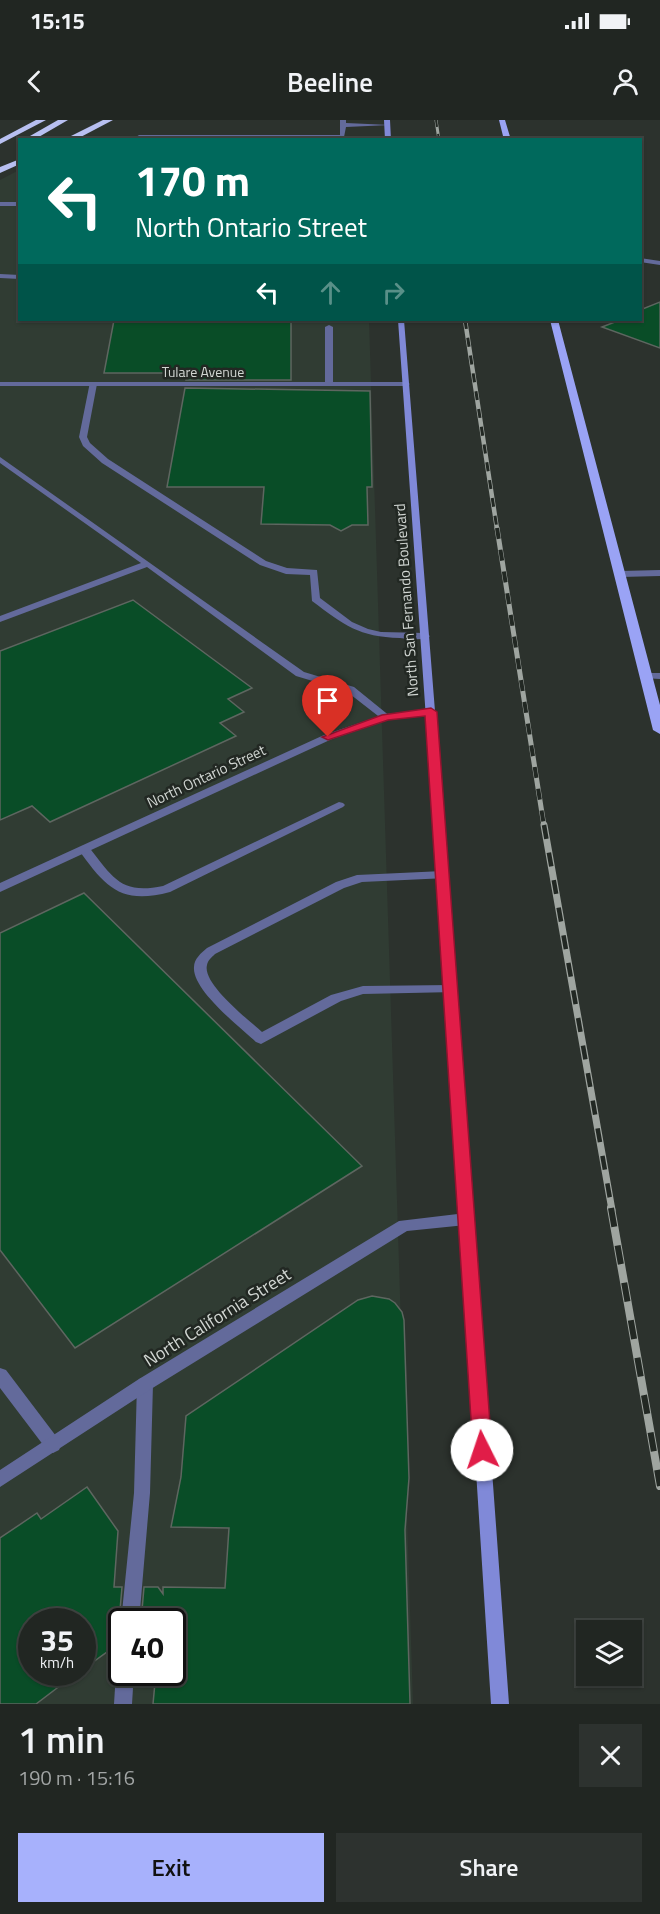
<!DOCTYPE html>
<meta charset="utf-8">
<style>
:root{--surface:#212622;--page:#2d322f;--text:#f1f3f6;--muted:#a2a5a5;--line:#3e4340;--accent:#a7b1fc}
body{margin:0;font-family:"Titillium Web",sans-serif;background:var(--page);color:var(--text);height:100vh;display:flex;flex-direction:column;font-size:22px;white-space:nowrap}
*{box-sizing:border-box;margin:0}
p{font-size:20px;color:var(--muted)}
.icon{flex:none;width:33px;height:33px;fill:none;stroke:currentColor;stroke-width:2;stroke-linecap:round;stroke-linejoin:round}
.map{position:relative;height:1584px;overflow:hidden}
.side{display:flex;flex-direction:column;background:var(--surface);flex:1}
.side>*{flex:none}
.top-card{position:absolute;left:18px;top:18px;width:624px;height:183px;border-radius:0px;box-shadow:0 2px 4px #0004,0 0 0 2px var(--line);background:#00695c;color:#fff;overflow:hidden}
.tools{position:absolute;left:576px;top:1500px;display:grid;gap:12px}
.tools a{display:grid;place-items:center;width:66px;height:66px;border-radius:0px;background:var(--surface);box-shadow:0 2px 4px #0004,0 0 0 2px var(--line);font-size:30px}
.speed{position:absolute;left:18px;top:1488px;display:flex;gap:12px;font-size:30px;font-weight:700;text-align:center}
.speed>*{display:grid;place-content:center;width:78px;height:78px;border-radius:50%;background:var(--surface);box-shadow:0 2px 4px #0004,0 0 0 2px var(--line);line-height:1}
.speed small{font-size:15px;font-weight:400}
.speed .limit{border:3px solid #111;border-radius:9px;background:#fff;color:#111}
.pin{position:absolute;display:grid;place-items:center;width:51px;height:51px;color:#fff;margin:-62px -26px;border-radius:50% 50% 50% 0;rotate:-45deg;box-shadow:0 0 6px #0007}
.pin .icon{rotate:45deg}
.me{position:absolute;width:66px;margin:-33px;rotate:356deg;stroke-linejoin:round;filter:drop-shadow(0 0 4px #0008)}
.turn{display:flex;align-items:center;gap:21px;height:126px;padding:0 18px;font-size:27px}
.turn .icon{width:78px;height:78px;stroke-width:2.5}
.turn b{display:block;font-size:42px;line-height:51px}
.lanes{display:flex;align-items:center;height:57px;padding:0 18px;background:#0003;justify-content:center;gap:30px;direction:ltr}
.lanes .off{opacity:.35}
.round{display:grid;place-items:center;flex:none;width:63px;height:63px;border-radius:0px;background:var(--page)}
.overview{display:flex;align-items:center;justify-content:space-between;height:102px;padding:0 18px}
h1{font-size:36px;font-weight:600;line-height:45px}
.action{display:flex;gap:12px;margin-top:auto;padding:12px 18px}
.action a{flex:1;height:69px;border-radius:0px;background:var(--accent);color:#111;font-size:24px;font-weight:600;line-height:69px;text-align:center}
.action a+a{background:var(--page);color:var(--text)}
.status{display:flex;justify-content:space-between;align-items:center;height:42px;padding:0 30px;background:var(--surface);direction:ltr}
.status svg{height:16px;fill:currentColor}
header{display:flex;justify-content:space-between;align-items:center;height:78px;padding:0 18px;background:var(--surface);font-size:27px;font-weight:600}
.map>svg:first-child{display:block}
</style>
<div class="status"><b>15:15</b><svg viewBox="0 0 49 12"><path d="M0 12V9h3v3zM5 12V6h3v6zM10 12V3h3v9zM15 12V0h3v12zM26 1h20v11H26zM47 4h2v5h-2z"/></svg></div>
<header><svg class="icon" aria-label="back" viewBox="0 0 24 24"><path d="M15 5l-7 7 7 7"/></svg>Beeline<svg class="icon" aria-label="person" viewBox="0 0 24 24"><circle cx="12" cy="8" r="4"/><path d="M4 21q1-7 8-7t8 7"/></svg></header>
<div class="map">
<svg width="660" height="1584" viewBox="0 0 660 1584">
<rect width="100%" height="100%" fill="#2c322d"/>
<path fill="#303c33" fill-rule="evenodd" d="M19,50L20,200H369L413,1584H0V60ZM32,1502H82V1552H32ZM122,1502H172V1552H122Z"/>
<path fill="#094d27" stroke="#5e6660" stroke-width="1.5" d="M660,182V228L602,207L620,200H640V190Z
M114,200H291V260H186L187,253H104Z
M185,268L370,271L372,367H367L368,405H352L341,411L330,405L261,404L264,367H167Z
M133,480L252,568L228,579L244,592L220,603L236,616L50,702L32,686L0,700V531Z
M84,773L362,1046L75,1228L0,1130V813Z
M372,1176L389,1179L395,1183L402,1192L404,1200L409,1358L405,1410L410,1584H153L156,1552H172V1502H160L161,1492L148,1502H141L144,1467H158L163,1474V1467L225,1468L229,1408L171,1407L181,1357L186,1296L358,1180Z
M87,1367L118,1411L114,1467H122L119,1502L122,1505V1521L82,1550V1502H32V1552H78L36,1584H0V1418L37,1393L41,1399Z"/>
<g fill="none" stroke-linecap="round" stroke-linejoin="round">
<path fill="#636a9b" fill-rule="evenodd" d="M340,0H346V3L390,5L346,7L344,17L336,19H139L136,17L139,15H340Z
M0,82H20V86H0Z
M0,154L20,155V159L0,158Z
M360,200H404L401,202H363Z
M329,205L333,207V264L329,266L325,264V207Z
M90,262L97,264L87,317L90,323L108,339L266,441L287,448L317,450L320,478L352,502L368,509L381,512L425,513L430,516L428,518C419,520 410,519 400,518C359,517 344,505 312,481L310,455L286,454L260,445L102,343L83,326L79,317Z
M0,337L304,552L354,567L391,597L390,599H382L346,571L296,556L147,447L0,502V496L141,443L0,343Z
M646,553H660V559L642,558L641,556Z
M339,682L343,683L345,685L343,687L170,772C121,785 106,768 78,729L84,725L88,726C113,757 120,775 163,766Z
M443,751L449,755L447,758L362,762L344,768L215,834C212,837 208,840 207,845C202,864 249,900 262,912L331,875L363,866L451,865L455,866L457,869L455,872L363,874L341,881L261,924L256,922C240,907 192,870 194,847C194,839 201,833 207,828L336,762L357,755Z
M0,1248L6,1250L59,1320L61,1325L59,1330L53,1333L47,1330L0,1268Z
M145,1257L151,1259L153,1264L150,1373L139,1502H122V1503L121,1502L134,1373L137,1264L139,1259Z
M122,1544V1552H134L132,1584H114L116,1552L118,1545Z"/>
<path fill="#636a9b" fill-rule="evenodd" d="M640,138L660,141V145L640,142Z
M0,262H406L410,264L406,266H0Z
M660,450V456L621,457L616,454L621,451Z
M431,589L436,592L435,594L388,600L332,619L0,772V763L324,615L386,594Z
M466,1093L471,1095L473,1099L471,1103L466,1105L407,1111L151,1269L0,1367V1350L139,1259L399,1101Z"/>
<path fill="#8089d8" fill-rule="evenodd" d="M384,0H390L391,20H385Z
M398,200H404L457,869L509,1584H491L445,869Z"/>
<path fill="#9aa3f5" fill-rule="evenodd" d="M499,0H505L511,20H504Z
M550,200H558L660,585V614L653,610Z"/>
<path fill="#b8c0f1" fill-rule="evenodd" d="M36,0H46L0,24V19Z
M58,0H68L37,18L30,16Z
M103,0H113L75,20H63Z
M20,39V44L0,53V47Z"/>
<defs>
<path id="rail-far4" d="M436,0L439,20"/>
<path id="rail-far3" d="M465,200L497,409"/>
<path id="rail-far2" d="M497,408L544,706"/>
<path id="rail-far1" d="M544,705L612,1090"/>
<path id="rail" d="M611,1088L660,1366"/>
</defs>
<use href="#rail-far4" stroke="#9fa5a0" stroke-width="3"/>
<use href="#rail-far3" stroke="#9fa5a0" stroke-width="4.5"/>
<use href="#rail-far2" stroke="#9fa5a0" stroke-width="5"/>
<use href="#rail-far1" stroke="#9fa5a0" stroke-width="7"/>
<use href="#rail" stroke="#9fa5a0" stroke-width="8"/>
<use href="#rail-far4" stroke="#222823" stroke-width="2" stroke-dasharray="7" stroke-linecap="butt"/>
<use href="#rail-far3" stroke="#222823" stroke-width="3" stroke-dasharray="9" stroke-linecap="butt"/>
<use href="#rail-far2" stroke="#222823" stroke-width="4" stroke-dasharray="11" stroke-linecap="butt"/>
<use href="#rail-far1" stroke="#222823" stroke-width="4.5" stroke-dasharray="14" stroke-linecap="butt"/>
<use href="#rail" stroke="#222823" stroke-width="6" stroke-dasharray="19" stroke-linecap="butt"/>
</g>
<path fill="#e11d48" stroke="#92132f" stroke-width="1.5" d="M431,588L437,592L492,1330L489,1336L482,1339L476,1336L473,1330L425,596L388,600L328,620L322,617L382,595Z"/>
<g text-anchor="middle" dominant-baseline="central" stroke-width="5" stroke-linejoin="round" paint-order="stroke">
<g font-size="14" fill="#d1d6d2" stroke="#222823">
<text x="203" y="251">Tulare Avenue</text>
</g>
<g font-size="15" fill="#d1d6d2" stroke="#222823">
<text transform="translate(406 480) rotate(-94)">North San Fernando Boulevard</text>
<text transform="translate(206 656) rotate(-25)">North Ontario Street</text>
</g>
<g font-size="18" fill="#d1d6d2" stroke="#222823">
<text transform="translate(217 1197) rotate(-32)">North California Street</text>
</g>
</g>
</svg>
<div class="tools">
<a><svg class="icon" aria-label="layers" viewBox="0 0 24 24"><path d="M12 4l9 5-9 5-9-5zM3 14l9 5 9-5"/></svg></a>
</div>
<div class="speed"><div>35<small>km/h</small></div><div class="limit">40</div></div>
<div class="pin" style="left:328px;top:617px;background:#d93025"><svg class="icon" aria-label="arrive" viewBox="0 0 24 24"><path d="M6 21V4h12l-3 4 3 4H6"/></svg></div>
<svg class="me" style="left:482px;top:1330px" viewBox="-20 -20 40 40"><circle r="19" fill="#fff"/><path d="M0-13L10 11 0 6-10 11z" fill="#e11d48"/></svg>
<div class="top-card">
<div class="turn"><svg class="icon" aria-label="left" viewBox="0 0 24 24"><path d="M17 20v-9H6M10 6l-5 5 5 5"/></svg><div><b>170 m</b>North Ontario Street</div></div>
<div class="lanes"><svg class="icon" aria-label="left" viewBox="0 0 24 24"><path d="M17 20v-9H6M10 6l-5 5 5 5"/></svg><svg class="icon off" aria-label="ahead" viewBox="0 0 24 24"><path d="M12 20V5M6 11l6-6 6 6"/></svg><svg class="icon off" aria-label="right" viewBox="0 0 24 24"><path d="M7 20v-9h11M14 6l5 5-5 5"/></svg></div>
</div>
</div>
<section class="side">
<div class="overview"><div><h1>1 min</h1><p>190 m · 15:16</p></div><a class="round"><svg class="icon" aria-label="close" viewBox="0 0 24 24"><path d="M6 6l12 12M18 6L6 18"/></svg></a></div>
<div class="action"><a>Exit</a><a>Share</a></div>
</section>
